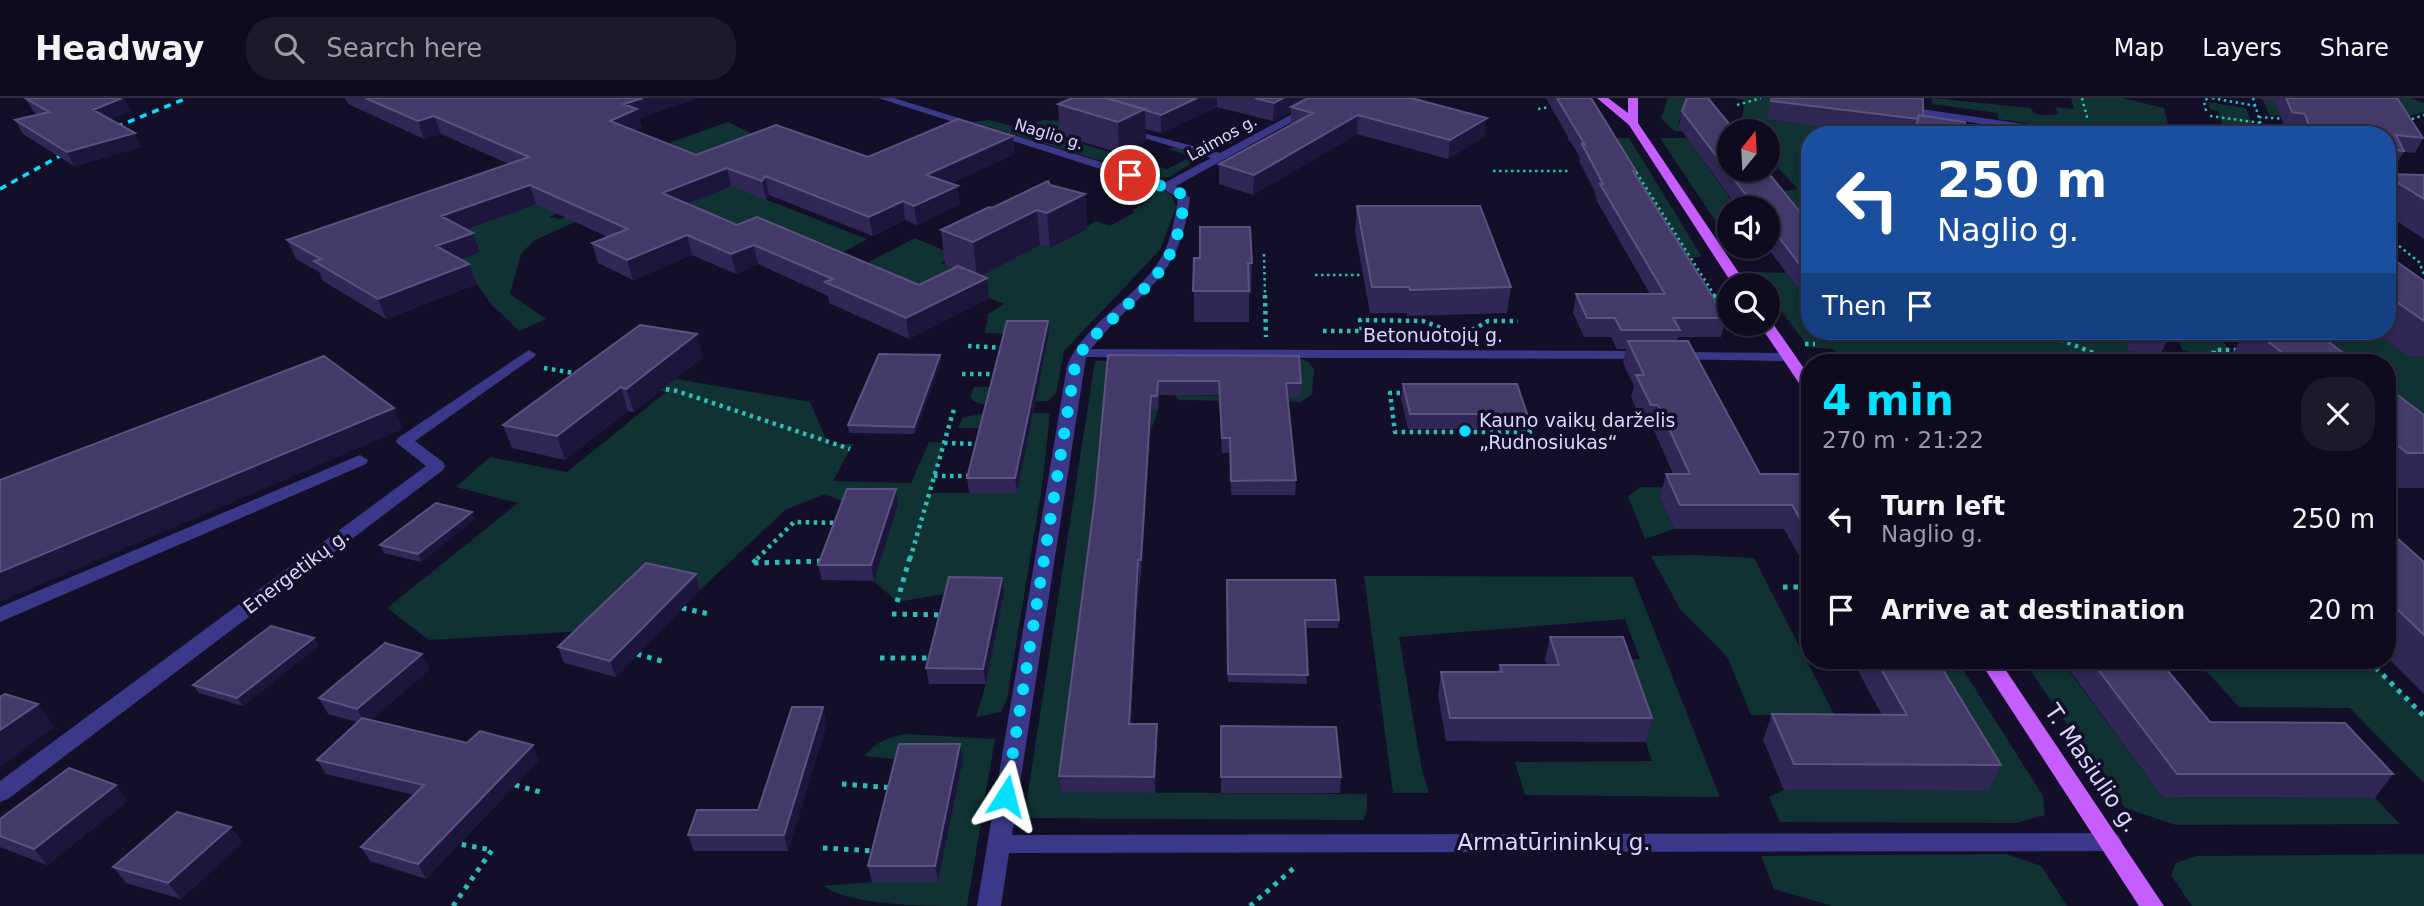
<!DOCTYPE html>
<meta charset="utf-8">
<style>
:root{--surface:#0e0b1e;--page:#1c192b;--text:#f1f3f6;--muted:#9b9ba4;--line:#2e2b3c;--accent:#02e1ff}
body{margin:0;font-family:"DejaVu Sans",sans-serif;background:var(--page);color:var(--text);height:100vh;display:flex;flex-direction:column;font-size:26px;white-space:nowrap}
*{box-sizing:border-box;margin:0}
p{font-size:23px;color:var(--muted)}
.icon{flex:none;width:38px;height:38px;fill:none;stroke:currentColor;stroke-width:2;stroke-linecap:round;stroke-linejoin:round}
.map{position:relative;flex:1;overflow:hidden}
.details{position:absolute;left:1801px;top:256px;width:595px;height:315px;display:flex;flex-direction:column;background:var(--surface);border-radius:28px;box-shadow:0 4px 10px #0003,0 0 0 2px var(--line)}
.details>*{flex:none}
.banner{position:absolute;left:1801px;top:28px;width:595px;height:214px;border-radius:28px;box-shadow:0 4px 10px #0003,0 0 0 2px var(--line);background:#1a4fa0;color:#fff;overflow:hidden}
.needle{width:46px;rotate:18deg}
.tools{position:absolute;left:1717px;top:21px;display:grid;gap:14px}
.tools a{display:grid;place-items:center;width:63px;height:63px;border-radius:50%;background:var(--surface);box-shadow:0 4px 10px #0003,0 0 0 2px var(--line);font-size:35px}
.pin{position:absolute;display:grid;place-items:center;width:60px;height:60px;color:#fff;margin:-30px;border:4px solid #fff;border-radius:50%;box-shadow:0 2px 7px #0007}
.me{position:absolute;width:77px;margin:-38px;rotate:9deg;stroke-linejoin:round;filter:drop-shadow(0 0 5px #0008)}
.turn{display:flex;align-items:center;gap:24px;height:147px;padding:0 21px;font-size:32px}
.turn .icon{width:91px;height:91px;stroke-width:2.5}
.turn b{display:block;font-size:49px;line-height:60px}
.then{display:flex;align-items:center;height:66px;padding:0 21px;background:#0003;gap:14px;font-size:26px}
.round{display:grid;place-items:center;flex:none;width:74px;height:74px;border-radius:28px;background:var(--page)}
.headline{display:flex;align-items:center;justify-content:space-between;height:119px;padding:0 21px}
h1{font-size:42px;font-weight:600;line-height:52px;color:var(--accent)}
ul{padding:0;list-style:none}
li{display:flex;align-items:center;gap:21px;height:91px;padding:0 21px}
li div{flex:1}
li b{display:block;font-size:26px}
li em{font-style:normal}
header{display:flex;align-items:center;gap:42px;box-sizing:border-box;height:98px;padding:0 35px;background:var(--surface);border-bottom:2px solid var(--line)}
header strong{font-size:33px}
nav{display:flex;gap:38px;margin-inline-start:auto;font-size:24px}
.search{width:490px;height:63px;background:var(--page);display:flex;align-items:center;gap:18px;box-sizing:border-box;padding:0 24px;border-radius:28px;color:var(--muted);font-size:26px}
.map>svg:first-child{display:block}
</style>
<header>
<strong>Headway</strong>
<div class="search"><svg class="icon" aria-label="search" viewBox="0 0 24 24"><circle cx="10" cy="10" r="6"/><path d="M15 15l6 6"/></svg>Search here</div>
<nav><a>Map</a><a>Layers</a><a>Share</a></nav>
</header>
<div class="map">
<svg width="2424" height="808" viewBox="0 0 2424 808">
<rect width="100%" height="100%" fill="#130f28"/>
<path fill="#113232" d="M1668,0H1689L1678,25L1715,31L1718,36L1674,33L1661,20Z
M1733,0H1777L1768,16L1774,22L1881,35L1810,37L1809,123L1785,93L1798,91L1773,64L1768,62V33H1740L1745,2Z
M1932,0L2030,10C2038,21 2047,16 2058,16L2055,9L2074,11L2071,0H2122L2164,10L2169,30L2208,37H2100L1998,21V15L1932,6Z
M2262,0H2410L2424,5V14C2374,30 2320,21 2269,17Z
M2208,4L2246,10L2256,37H2226L2218,13L2210,11Z
M989,22L1020,30L1043,22L1086,24L1056,38L1167,71L1191,59L1170,51L1174,49L1203,58L1169,79L1158,80L973,24Z
M728,24L753,36L549,119L560,121L676,78L705,99L731,88L867,141L824,165L675,102L575,124L533,143L521,156L510,196L546,221L519,233L491,206L477,186L444,168L448,138L661,60L646,53Z
M1567,39L1629,40L1702,159H1672L1637,103H1597L1593,90L1606,44H1569Z
M1660,40H1687L1737,110H1729V143Z
M1117,79L1163,92L1172,98L1176,109L1160,152L1064,253L1056,295L1048,303L982,306L973,303L970,299L974,289L1038,288L1009,236L985,235L988,216L1004,206L961,188L932,202L857,170L915,140L955,157L940,165L962,174L1037,146L1050,150L1096,123L1110,128L1135,114L1131,113L1145,105L1122,97L1106,95L1109,80Z
M1752,174L1786,175L1809,207L1810,233H1828L1834,240H1966L1961,233H2084L2122,237L2129,253L2187,261L2183,264H1846L1834,251L1808,249L1768,195V187H1762Z
M2149,233H2222L2218,236L2237,264H2208L2198,255L2183,253L2178,242L2151,238Z
M2302,233H2373L2408,258H2424V332L2387,314V264H2341Z
M1302,261L1309,264L1314,271L1312,296L1301,304L1178,302L1175,297L1300,299L1176,271L1104,311L1158,312L1151,332L1105,333L1089,478L1141,477L1137,508H1083L1076,583H1133L1131,599L1061,694L1367,696V714L1363,722L1024,720L1095,263Z
M601,268L810,304L828,346H853L833,383L911,385L929,344L944,345L930,395H1016L1030,330H958L963,319L983,316L1050,315L1042,389L1007,601L1001,614L976,619L986,586L951,495L897,504L874,483L898,406H850L825,396L785,412L700,492L651,480L602,528L569,534L429,542L387,510L518,405L456,389L490,359L567,374L666,294L591,277Z
M1641,389L1810,392L1660,399L1674,431L1645,441L1628,398Z
M1694,457L1754,460L1834,616L1751,617L1728,560L1680,511L1651,458Z
M1364,478L1633,479L1720,699L1525,697L1515,664L1652,663L1617,561H1640L1625,521L1399,539L1422,672L1429,695H1393Z
M1910,562H1957L2043,698L2045,717L2016,725L1780,724L1769,699L1784,692L1987,693Z
M2023,562H2061L2162,699L2375,700L2400,726L2176,727L2125,710Z
M2196,562H2368L2424,618V685L2350,610L2239,609Z
M906,636L995,641L967,808C928,808 850,808 824,788L872,784H938L903,662L864,658C876,644 888,639 906,636Z
M2006,756L2041,768L2067,808H1833L1774,791L1761,758Z
M2424,756V808H2192L2171,777L2176,765L2196,758Z"/>
<g fill="none" stroke-linecap="round" stroke-linejoin="round">
<path stroke="#2abfb8" stroke-width="2.5" stroke-dasharray="2.5 3.5" stroke-linecap="butt" d="M2082,0L2088,23
M2212,0L2256,8
M2253,0L2264,37
M1737,7L1761,0
M1538,11L1549,9
M2206,13L2204,3L2208,0
M2210,18L2261,25
M2259,19L2286,21
M2406,23L2424,17
M1633,69L1715,198
M1493,73H1571
M2399,148L2419,164L2424,176
M1264,156L1265,198
M1315,177H1368"/>
<path stroke="#2abfb8" stroke-width="4.5" stroke-dasharray="3.5 4.5" stroke-linecap="butt" d="M1265,197L1266,239
M1714,197L1729,223
M1731,226L1739,239
M1323,233H1362L1360,222L1423,223L1457,236
M2021,233L2057,240L2115,264
M1465,236L1488,223H1518
M1805,246H1815
M968,248L1005,250
M2212,264L2214,252H2239
M544,270L580,276
M962,276H999
M658,290L677,293L850,351
M1408,295H1390L1395,334H1530L1525,316
M944,345L981,346
M934,378H972
M757,461L794,424L840,425
M910,461L954,311"/>
<path stroke="#2abfb8" stroke-width="5" stroke-dasharray="4.5 6" stroke-linecap="butt" d="M753,465L759,459
M754,465L825,463
M1783,489H1810
M897,504L910,459
M682,510L709,516
M892,516L944,517
M637,556L665,564
M880,560H932
M2368,562L2424,618
M1822,568H1855
M842,686L894,690
M515,687L544,695
M823,750L875,753
M453,808L492,752L459,746
M1250,808L1294,770"/>
<path fill="#3c3889" fill-rule="evenodd" d="M360,357L368,362L366,366L0,524V509Z"/>
<path fill="#3c3889" fill-rule="evenodd" d="M878,0H894L1166,84L1211,60L1120,33V29L1220,55L1322,0H1335L1176,88L1190,100C1179,187 1139,190 1091,251L1646,253L1653,257L1646,261L1086,259L1012,737L2110,735L2118,737L2122,744L2118,751L2110,753L1009,755L1001,808H977L1067,268C1085,223 1138,201 1162,158C1172,140 1175,120 1178,100L1163,91Z
M1901,8L2078,34L2083,37H2054L1897,13V9Z
M529,252L536,256L534,259L415,343L443,364L445,368L443,372L8,701L0,704V683L426,368L398,346L396,343L398,340Z
M1674,254L1787,255L1794,259L1787,263L1669,261L1667,258Z"/>
<path fill="#c55dff" fill-rule="evenodd" d="M1597,0H1608L1628,15V0H1638V25L1747,187H1733L1629,27Z
M1768,222L1771,223L1810,279V296L1805,294L1759,226H1768Z
M1979,562H1999L2164,808H2139Z"/>
<path stroke="#02e1ff" stroke-width="3.5" stroke-dasharray="7 6" stroke-linecap="butt" d="M104,34L187,0
M0,91L76,49"/>
</g>
<path fill="#312757" d="M25,0H124L131,13L110,21L142,49L74,68L23,36L15,22L38,17L33,13Z
M345,0H698L639,20L642,29L634,32L696,57L868,59L1015,56L951,85L960,106L917,127L905,122L873,138L769,97L766,102L731,88L687,106L737,127L919,187L953,170L945,167L941,132L992,110L1050,87L1085,96L1087,131L1050,150L1040,147L981,177L989,200L909,241L829,205L828,198L758,166L736,176L692,157L633,182L598,165L592,145L608,139L536,106L466,131L473,135L480,154L461,161L469,166L477,186L386,221L323,183L319,174L296,161L287,142L509,66L441,36L424,41L348,6Z
M1072,0H1411L1485,38L1448,61L1357,36L1253,97L1219,86V66L1291,27V14L1273,23L1217,9L1161,35L1145,31L1146,43L1119,55L1060,37L1058,6Z
M1546,0H1591L1636,73V77L1726,220L1721,239H1678L1677,243L1760,376H1810V477L1784,431H1674L1660,399L1666,376H1673L1653,330H1645L1631,299L1634,288L1623,265L1626,251H1617L1611,239H1584L1573,215L1576,196H1650L1597,103L1598,100L1579,63L1580,60Z
M1772,0L1923,18L1963,37H1888L1767,21Z
M2255,0H2397L2423,40L2415,55L2404,54L2395,68L2387,67V37H2299L2297,30L2285,29L2274,3Z
M1682,13L1810,126V207L1767,149L1768,110H1738L1679,29Z
M2387,76L2424,77V141L2387,117Z
M1357,108L1511,189L1507,215L1407,218V215H1370L1355,133Z
M2387,130L2394,136L2387,147Z
M2387,157L2424,183V258H2408L2373,233H2387Z
M1194,160L1252,165L1251,196H1249V224H1194Z
M1828,233H1881L1878,240H1834Z
M2121,233H2172L2160,257L2129,253Z
M2245,233H2314L2355,264H2237L2231,259Z
M1049,236L1017,395H969L967,380Z
M940,257L941,264L915,336L849,335L848,327Z
M1108,257L1301,285L1300,299H1287L1296,382L1295,397H1231L1230,355H1222L1219,297H1159L1158,312H1152L1141,477H1139L1131,626L1157,642L1155,695L1061,694L1059,678L1095,400Z
M703,259L634,314L628,313L565,362L512,350L503,327Z
M1403,286L1527,316L1525,331H1408L1401,300Z
M2387,289L2424,317V390H2387Z
M896,391L898,406L874,483L822,482L818,467Z
M475,421L421,464L384,455L380,447Z
M2387,431L2424,464V596L2387,559Z
M1002,480L1004,495L986,586H929L926,570Z
M1227,482L1339,522L1338,530H1306L1307,586L1228,584Z
M700,492L616,579L564,565L558,549Z
M1550,539L1652,620L1646,644L1446,643L1438,597L1441,574H1498L1500,567H1547L1545,561Z
M314,540L318,548L243,608L199,595L193,587Z
M1852,562H1937L2001,667L1988,693L1784,692L1763,642L1772,616L1882,617Z
M2062,562H2159L2210,624L2393,676L2375,700L2162,699Z
M430,571L371,622L539,662L426,781L370,763L361,749L414,697L326,676L317,662L357,624L328,616L319,600Z
M827,625L788,753H694L688,737L758,712Z
M1221,628L1341,679L1340,695H1221Z
M963,662L938,784H872L868,768Z
M128,703L47,767L0,749V721Z
M231,729L242,745L181,801L126,785L113,769Z"/>
<path fill="#1d163c" d="M122,0H124L131,13L100,26L93,12Z
M643,0H698L639,20L642,29L615,40L610,23L624,6Z
M1197,0H1217V9L1161,35V17Z
M1283,0H1316L1291,9V14L1273,23L1274,5Z
M1145,11L1146,43L1119,55L1118,24Z
M1358,17L1357,36L1253,97L1254,77Z
M434,18L441,36L424,41L418,23Z
M1487,20L1485,38L1448,61L1450,42Z
M135,35L142,49L74,68L67,54Z
M1013,38L1015,56L929,95L926,77Z
M727,70L731,88L667,114L662,95Z
M765,78L769,97L766,102L762,83Z
M530,87L536,106L448,138L441,118Z
M958,88L960,106L917,127L914,108Z
M1085,96L1087,131L1050,150L1047,115Z
M903,103L905,122L873,138L869,119Z
M1037,112L1040,147L977,180L973,144Z
M473,135L480,154L444,168L436,148Z
M687,137L692,157L633,182L627,162Z
M754,147L758,166L736,176L731,156Z
M469,166L477,186L386,221L378,201Z
M987,180L989,200L909,241L906,220Z
M1048,223L1049,236L1017,395L1015,380Z
M697,236L703,259L634,314L626,291Z
M940,257L941,264L915,336L914,329Z
M621,289L628,313L565,362L557,338Z
M1151,298L1152,312L1141,477V462Z
M394,310L403,331L0,504V474Z
M896,391L898,406L874,483L871,467Z
M472,414L475,421L421,464L418,456Z
M1138,462L1139,477L1130,642L1129,626Z
M696,476L700,492L616,579L610,563Z
M1002,480L1004,495L986,586L983,571Z
M314,540L318,548L243,608L237,600Z
M422,556L430,571L366,627L357,611Z
M38,606L55,629L0,669V632Z
M823,609L827,625L788,753L784,737Z
M1157,626V642L1155,695L1154,679Z
M960,646L963,662L938,784L935,768Z
M533,647L539,662L426,781L418,766Z
M116,687L128,703L47,767L34,751Z
M231,729L242,745L181,801L168,785Z"/>
<path fill="#433a69" stroke="#5b5280" stroke-width="2" d="M25,0H122L93,12L135,35L67,54L15,22L49,14Z
M365,0H643L624,6L637,11L610,23L696,57L776,27L868,59L958,21L1013,38L926,77L958,88L914,108L903,103L869,119L765,78L762,83L727,70L662,95L737,127L757,119L919,187L958,168L987,180L906,220L825,184L833,181L754,147L731,156L687,137L627,162L592,145L628,131L530,87L441,118L473,135L436,148L469,166L378,201L314,163L321,161L287,142L529,59L434,18L418,23Z
M1072,0H1106L1145,11L1118,24L1058,6Z
M1106,0H1197L1161,17Z
M1255,0H1283L1274,5Z
M1308,0H1411L1487,20L1450,42L1358,17L1254,77L1219,66L1313,15L1291,9Z
M1557,0H1591L1636,73H1633L1726,220H1673L1680,232H1621L1615,220H1587L1576,196H1665L1600,86H1603L1582,46L1585,47Z
M1687,0H1708L1735,33H1729V72H1766L1810,126V180L1768,125V110H1756L1682,13Z
M1772,0H1917L1923,1V18L1919,17L1918,21L1771,3Z
M2286,0H2397L2423,40L2396,37L2404,53L2387,51V37H2312L2305,16L2292,14Z
M1919,17L1965,24L1963,37H1914Z
M2387,76L2424,77V101L2387,78Z
M1048,83L1050,87L1085,96L1047,115L1037,112L973,144L941,132L989,109L992,110Z
M1357,108H1480L1511,189L1410,192L1409,189H1372Z
M1200,129H1250L1252,165H1248L1249,193H1193L1194,160H1200Z
M2387,130L2394,136H2387Z
M2387,157L2424,183V223L2387,197V194H2389L2387,193Z
M1007,223H1048L1015,380H967Z
M640,227L697,236L626,291L621,289L557,338L503,327Z
M2255,233H2314L2355,264H2294Z
M1628,243H1688L1760,376H1810V438L1792,407H1680L1666,376H1690L1658,307H1651L1636,277H1644Z
M879,256L940,257L914,329L848,327Z
M1108,257L1299,258L1301,285H1286L1296,382L1231,383L1230,340H1222L1219,283H1158L1157,298H1151L1141,462H1138L1129,626H1157L1154,679L1059,678L1095,400Z
M324,258L394,310L0,474V382Z
M1403,286H1517L1527,316H1410Z
M2387,289L2424,317V355H2407L2387,339Z
M847,391H896L871,467H818Z
M436,405L472,414L418,456L380,447Z
M2387,431L2424,464V537L2387,501Z
M646,465L696,476L610,563L558,549Z
M949,479L1002,480L983,571L926,570Z
M1227,482H1335L1339,522H1305L1308,577L1228,576Z
M271,528L314,540L237,600L193,587Z
M1550,539H1623L1652,620H1450L1441,574H1502L1500,567H1559Z
M385,545L422,556L357,611L319,600Z
M1876,562H1937L2001,667L1794,666L1772,616L1907,617Z
M2091,562H2159L2210,624L2345,625L2393,676H2177Z
M5,596L38,606L0,632V599Z
M792,609H823L784,737H688L697,712H758Z
M362,620L467,645L480,633L533,647L418,766L361,749L424,687L317,662Z
M1221,628L1336,629L1341,679H1221Z
M899,646H960L935,768H868Z
M69,670L116,687L34,751L0,738V721Z
M177,714L231,729L168,785L113,769Z"/>
<g fill="none" stroke-linecap="round" stroke-linejoin="round">
<path stroke="#02e1ff" stroke-width="12" stroke-dasharray="0 21.6" d="M1006,698L1075,268C1081,249 1093,239 1107,226C1153,183 1178,166 1184,100L1179,94L1130,77"/>
</g>
<circle fill="#02e1ff" stroke="#130f28" stroke-width="2.5" cx="1465" cy="333" r="7"/>
<g text-anchor="middle" dominant-baseline="central" stroke-width="7" stroke-linejoin="round" paint-order="stroke">
<g font-size="16" fill="#dbd6ff" stroke="#130f28">
<text transform="translate(1049 36) rotate(17)">Naglio g.</text>
<text transform="translate(1222 40) rotate(-29)">Laimos g.</text>
</g>
<g font-size="19" fill="#dbd6ff" stroke="#130f28">
<text x="1433" y="237">Betonuotojų g.</text>
<text transform="translate(296 473) rotate(-37)">Energetikų g.</text>
</g>
<g font-size="19" fill="#dbd6ff" stroke="#130f28" text-anchor="start">
<text x="1479" y="322">Kauno vaikų darželis<tspan x="1479" dy="22">„Rudnosiukas“</tspan></text>
</g>
<g font-size="23" fill="#dbd6ff" stroke="#130f28">
<text transform="translate(2092 670) rotate(56)">T. Masiulio g.</text>
<text x="1554" y="744">Armatūrininkų g.</text>
</g>
</g>
</svg>
<div class="tools">
<a><svg class="needle" viewBox="-14 -14 28 28"><path d="M0-13l5 13h-10z" fill="#e53935"/><path d="M0 13l5-13h-10z" fill="#9b9ba4"/></svg></a>
<a><svg class="icon" aria-label="sound" viewBox="0 0 24 24"><path d="M4 9h4l5-4v14l-5-4H4zM17 9q2 3 0 6"/></svg></a>
<a><svg class="icon" aria-label="search" viewBox="0 0 24 24"><circle cx="10" cy="10" r="6"/><path d="M15 15l6 6"/></svg></a>
</div>
<div class="pin" style="left:1130px;top:77px;background:#d93025"><svg class="icon" aria-label="arrive" viewBox="0 0 24 24"><path d="M6 21V4h12l-3 4 3 4H6"/></svg></div>
<svg class="me" style="left:1006px;top:698px" viewBox="-20 -20 40 40"><path d="M0-17L14 15 0 8-14 15z" fill="#02e1ff" stroke="#fff" stroke-width="4"/></svg>
<div class="banner">
<div class="turn"><svg class="icon" aria-label="left" viewBox="0 0 24 24"><path d="M17 20v-9H6M10 6l-5 5 5 5"/></svg><div><b>250 m</b>Naglio g.</div></div>
<div class="then">Then<svg class="icon" aria-label="arrive" viewBox="0 0 24 24"><path d="M6 21V4h12l-3 4 3 4H6"/></svg></div>
</div>
<section class="details">
<div class="headline"><div><h1>4 min</h1><p>270 m · 21:22</p></div><a class="round"><svg class="icon" aria-label="close" viewBox="0 0 24 24"><path d="M6 6l12 12M18 6L6 18"/></svg></a></div>
<ul>
<li><svg class="icon" aria-label="left" viewBox="0 0 24 24"><path d="M17 20v-9H6M10 6l-5 5 5 5"/></svg><div><b>Turn left</b><p>Naglio g.</p></div><em>250 m</em></li>
<li><svg class="icon" aria-label="arrive" viewBox="0 0 24 24"><path d="M6 21V4h12l-3 4 3 4H6"/></svg><div><b>Arrive at destination</b></div><em>20 m</em></li>
</ul>
</section>
</div>
